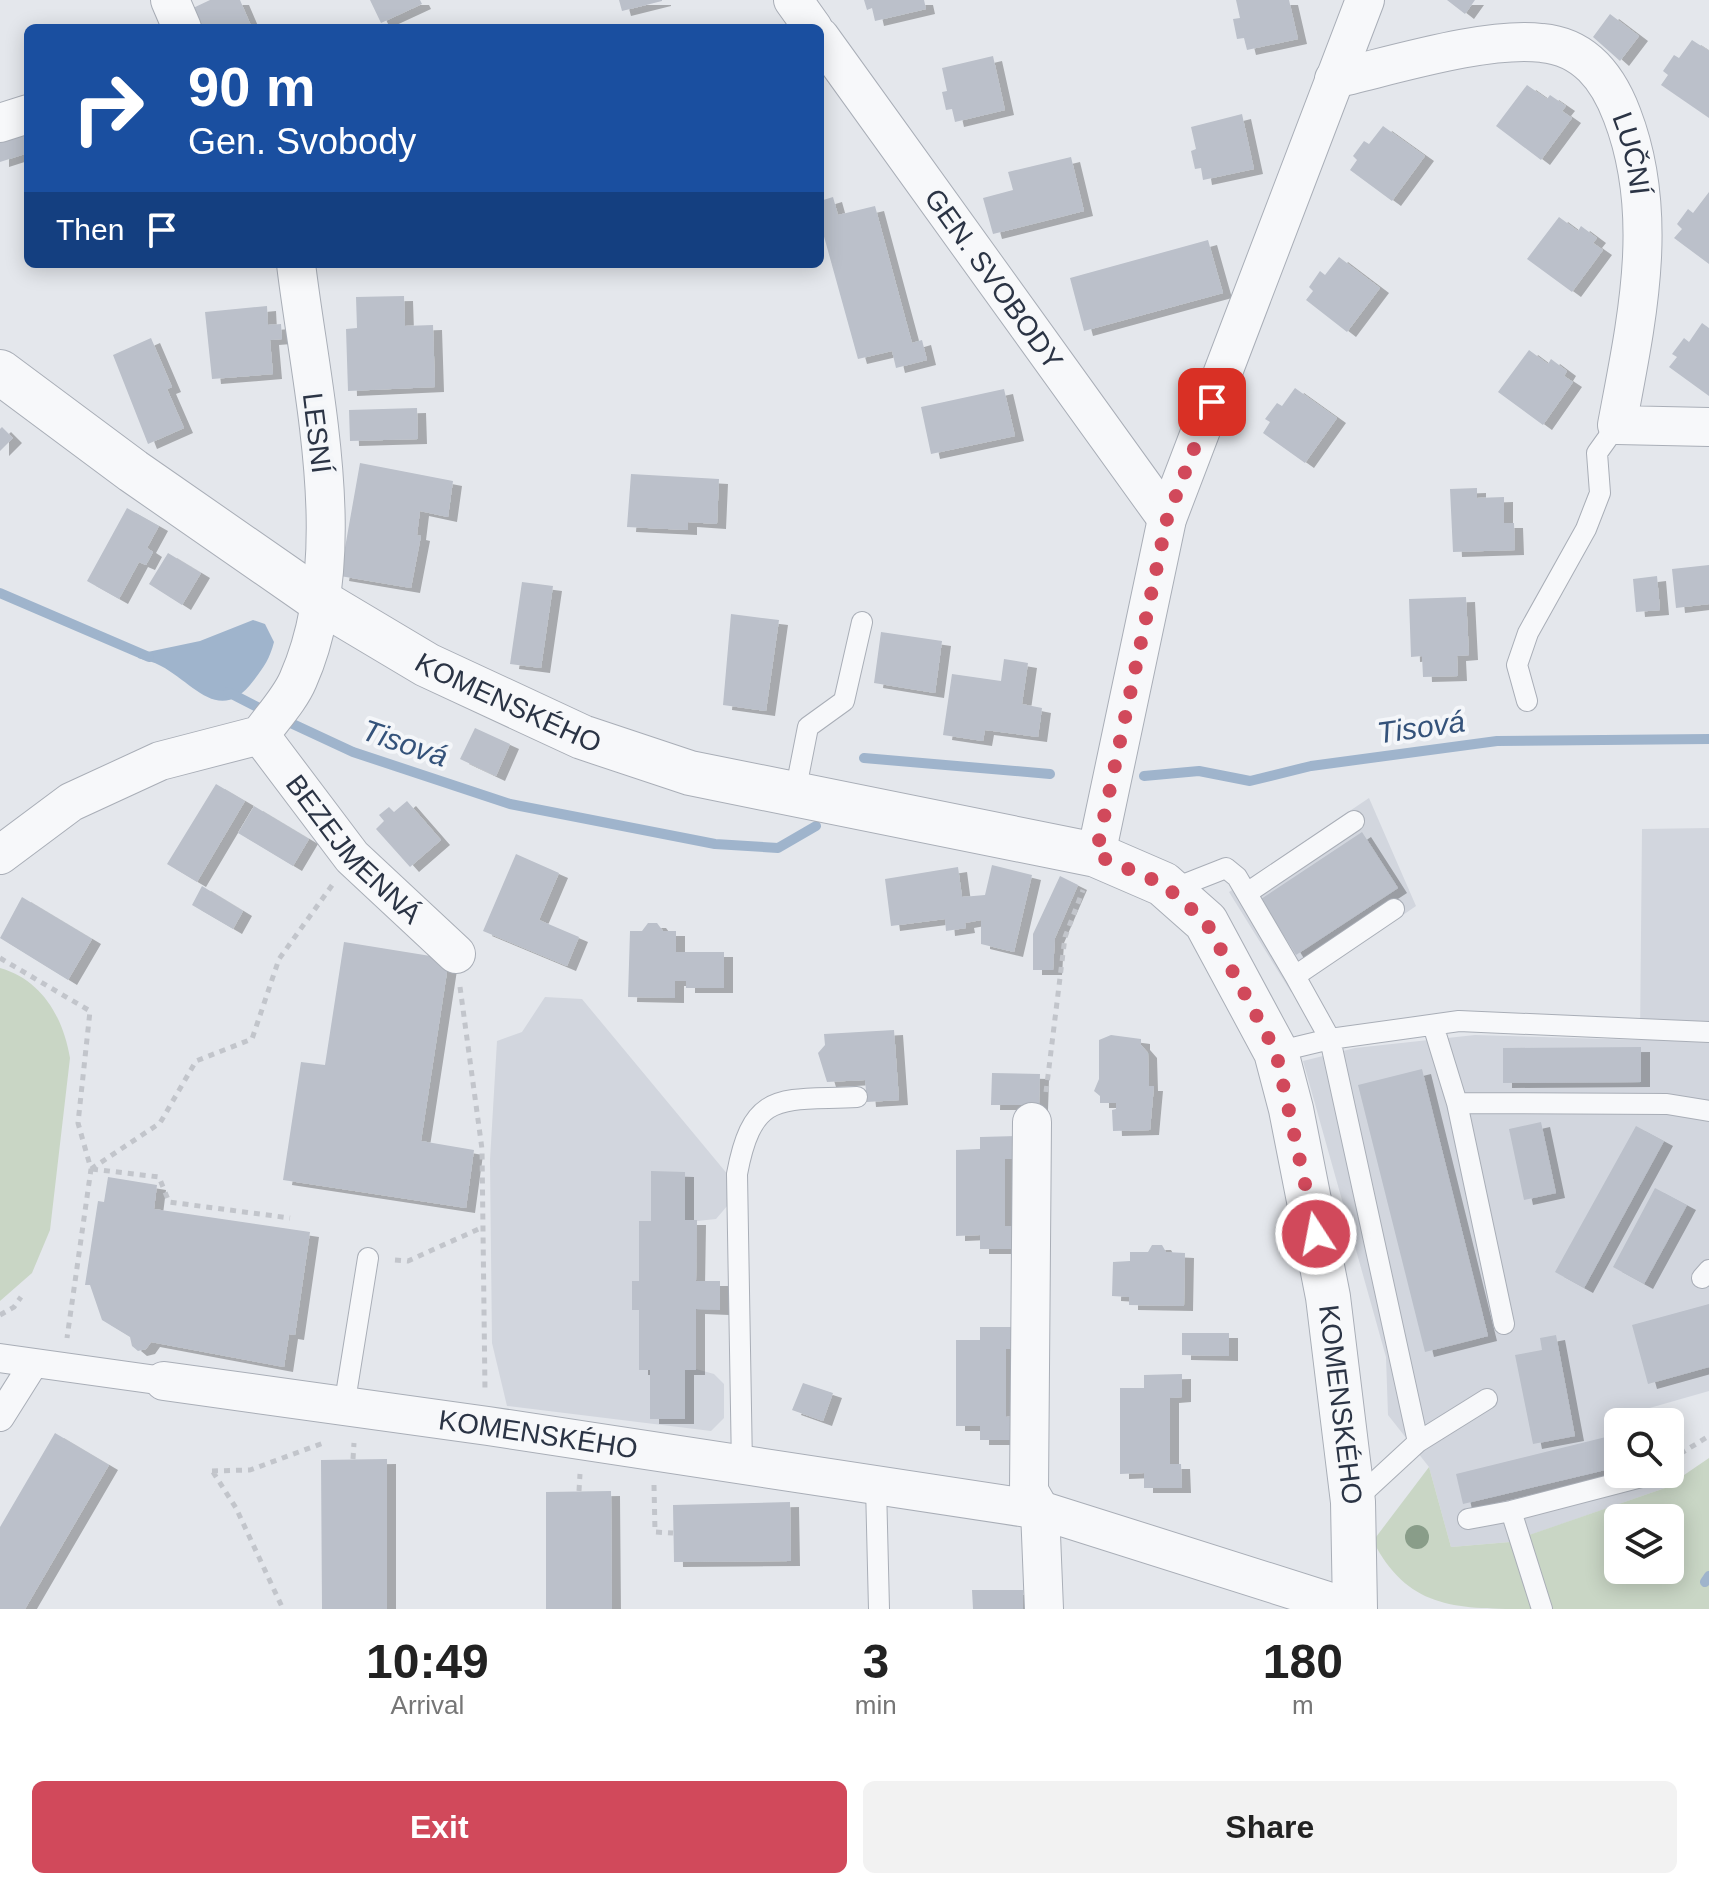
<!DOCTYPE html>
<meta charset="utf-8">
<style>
:root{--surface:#fff;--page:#f2f2f2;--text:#222;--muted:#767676;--accent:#d1495b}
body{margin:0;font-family:Arial,sans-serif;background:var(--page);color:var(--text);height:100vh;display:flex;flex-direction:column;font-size:30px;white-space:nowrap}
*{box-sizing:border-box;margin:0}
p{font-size:26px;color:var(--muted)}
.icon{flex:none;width:44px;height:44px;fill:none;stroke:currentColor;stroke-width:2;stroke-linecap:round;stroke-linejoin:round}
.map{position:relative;height:1609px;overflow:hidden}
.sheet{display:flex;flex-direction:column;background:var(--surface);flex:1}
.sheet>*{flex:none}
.top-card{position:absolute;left:24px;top:24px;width:800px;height:244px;border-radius:12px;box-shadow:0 4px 20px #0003;background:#1a4fa0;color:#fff;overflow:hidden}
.tools{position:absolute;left:1604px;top:1408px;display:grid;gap:16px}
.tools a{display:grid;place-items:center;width:80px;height:80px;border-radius:12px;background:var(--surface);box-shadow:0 4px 20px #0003;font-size:40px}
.pin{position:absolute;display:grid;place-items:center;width:68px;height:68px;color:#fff;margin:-34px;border-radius:16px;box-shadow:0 4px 12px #0006}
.me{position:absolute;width:88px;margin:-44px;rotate:349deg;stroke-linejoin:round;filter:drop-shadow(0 0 6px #0008)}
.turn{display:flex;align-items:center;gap:28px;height:168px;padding:0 32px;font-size:36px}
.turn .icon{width:104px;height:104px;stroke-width:2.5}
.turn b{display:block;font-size:56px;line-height:68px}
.then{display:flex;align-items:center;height:76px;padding:0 32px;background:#0003;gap:16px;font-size:30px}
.eta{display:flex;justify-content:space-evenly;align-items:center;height:136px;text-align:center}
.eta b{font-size:48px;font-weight:700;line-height:56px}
.button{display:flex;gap:16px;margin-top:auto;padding:16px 32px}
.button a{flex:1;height:92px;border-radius:12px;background:var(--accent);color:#fff;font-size:32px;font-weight:700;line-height:92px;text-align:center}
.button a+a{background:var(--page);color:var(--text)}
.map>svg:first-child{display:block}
</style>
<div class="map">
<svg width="1709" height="1609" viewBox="0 0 1709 1609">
<defs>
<filter id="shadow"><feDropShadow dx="9" dy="5" stdDeviation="0" flood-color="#0004"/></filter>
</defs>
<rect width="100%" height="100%" fill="#e4e7ec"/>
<path fill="#d2d6de" d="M1369,798L1416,906L1291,992L1229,892Z
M1709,828V1391L1646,1409L1649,1422H1618V1474H1661L1665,1488L1510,1542L1451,1547L1429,1467L1388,1415L1386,1357L1303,1061L1355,1048L1475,1035L1640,1040L1642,829Z
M545,997L582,999L729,1176L728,1205L716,1219L697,1221L696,1281H720V1310H696V1369L714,1374L724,1384V1418L711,1431L507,1406L492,1343L490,1160L497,1041L522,1032Z"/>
<path fill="#c9d6c5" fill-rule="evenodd" d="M0,968C42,980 63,1017 70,1058L50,1230L32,1273L0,1301Z
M1709,1458V1609H1552L1529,1535L1665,1488ZM1618,1518H1670V1570H1618Z
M1429,1467L1451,1547L1510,1542L1532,1609C1455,1609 1408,1609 1373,1541Z"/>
<path fill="#9fb4cc" d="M253,620L265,624L274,642C270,658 264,667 254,680C220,726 195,684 161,666C154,662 145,660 138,658V654L200,641Z"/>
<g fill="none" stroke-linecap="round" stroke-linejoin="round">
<path stroke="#9fb4cc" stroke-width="10" d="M0,593L149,657
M228,692L267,712
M282,719L353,752L510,804L715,844L778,848L816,826
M864,758L1050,774
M1144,776L1199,771L1250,781L1311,766L1497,741L1709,739
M1705,1582L1709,1576"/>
</g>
<path fill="#bbc0ca" filter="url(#shadow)" d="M210,0H240L252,28H199L191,9Z
M370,0H420L422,4L381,23Z
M619,0H662V1L622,11Z
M864,0H924L926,9L875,21L872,8L867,10Z
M1236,0H1289L1298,39L1247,50L1244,38L1237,39L1233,19L1240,18Z
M1447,0H1475L1465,14Z
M1610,14L1639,36L1620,61L1593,37Z
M1692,40L1709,51V118L1661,85L1668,75L1663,71L1674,55L1679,58Z
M993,56L1005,110L955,122L952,109L946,110L942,92L947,91L942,68Z
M1527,85L1547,99L1550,95L1566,106L1562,111L1572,118L1541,160L1496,126Z
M1242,114L1254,169L1203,180L1201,168L1195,169L1191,151L1196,149L1191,127Z
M1383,126L1425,156L1392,201L1350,170L1357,160L1353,156L1364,141L1369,144Z
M28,130V153L0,162V139Z
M1071,157L1084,211L993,234L983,198L1013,190L1008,172Z
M1709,192V264L1674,238L1682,229L1677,224L1688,209L1693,213Z
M833,197L838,215L875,206L912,343L922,340L927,360L896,368L892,351L858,359L820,222V201Z
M1559,217L1578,231L1581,226L1597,238L1593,243L1603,250L1572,292L1527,259Z
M1208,240L1223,293L1084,331L1070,278Z
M1339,257L1380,288L1347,332L1306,300L1313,291L1309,287L1320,271L1325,275Z
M404,296L405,326L433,325L435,387L348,391L346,329L357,328L356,297Z
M267,306L268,325L281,324L282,339L270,340L273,374L212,379L205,312Z
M1702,323L1709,328V396L1669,367L1677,357L1672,354L1684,338L1689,342Z
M151,338L172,387L167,389L184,428L148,444L113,355Z
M1529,350L1548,364L1551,359L1567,371L1564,376L1573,382L1543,425L1498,392Z
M1295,388L1337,418L1305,463L1263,433L1270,422L1265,419L1277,403L1282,406Z
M1004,389L1015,436L931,454L921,407Z
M417,408L418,439L350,441L349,410Z
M2,427L13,438L0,451V429Z
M360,463L453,481L448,517L420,511L417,535L421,536L411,588L340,576Z
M631,474L719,479L717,524L688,522V530L627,527Z
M1477,488V498L1504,497V523H1514L1515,550L1453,552L1450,489Z
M127,508L159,526L147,548L153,552L146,565L139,562L119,599L87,581Z
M168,553L201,573L182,605L149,584Z
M1709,565V604L1676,608L1672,569Z
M1657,576L1660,610L1636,612L1633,579Z
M522,582L553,586L541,668L510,664Z
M1466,597L1469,655L1457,656L1458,676L1423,677L1422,656L1411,657L1409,599Z
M731,614L779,620L766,711L723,705Z
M881,632L942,641L935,693L874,683Z
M1004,659L1028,663L1022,704L1042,708L1038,737L985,730L983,741L943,735L952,674L1001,681Z
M475,728L510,744L496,776L460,759Z
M216,784L245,801L197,882L167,864Z
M407,801L441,840L410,867L376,829L384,821L379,815L389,807L394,812Z
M254,806L309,839L293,866L238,833Z
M1362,832L1398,888L1296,955L1261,899Z
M516,854L559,873L539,920L579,937L567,966L483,931Z
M992,865L1032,875L1014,952L981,944V920L965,923L966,928L946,931L945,919L891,926L885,879L958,867L962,897L985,895Z
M1060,876L1078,885L1055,938L1053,970H1033V934Z
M202,886L243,911L233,929L192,905Z
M22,897L92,939L68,980L0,938Z
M648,923H657L663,931H676V952H724V988H686V981H675V998L628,997L630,931H642Z
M344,942L449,959L421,1141L474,1150L466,1208L283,1180L301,1062L325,1065Z
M894,1030L899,1100L867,1102L865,1080L827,1082L818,1053L825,1045L824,1034Z
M1111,1035L1141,1039V1045L1148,1053L1149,1086H1154L1150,1130L1113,1131L1112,1110L1116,1109V1103H1100V1096L1094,1091L1099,1079V1040Z
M1641,1047V1082L1503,1083V1048Z
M1422,1069L1488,1336L1425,1352L1358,1085Z
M992,1073L1040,1074L1039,1105H991Z
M1541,1122L1556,1193L1524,1200L1509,1129Z
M1636,1126L1664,1141L1584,1288L1555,1272Z
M1017,1136V1159H1005V1226H1017V1249H980V1235L956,1236V1150L980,1149V1137Z
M651,1171L685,1172V1220H697L696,1281H720V1310L696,1309V1370H685V1419H650V1370H639V1310H632V1281H639V1221H651Z
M108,1177L157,1185L154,1209L310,1232L295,1335L289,1334L284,1367L151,1342L146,1349L138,1351L132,1346L130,1337L102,1320L90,1285H85L98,1201L104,1202Z
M1655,1188L1687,1205L1644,1284L1613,1267Z
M1152,1245H1162L1166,1252L1185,1253L1184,1306L1129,1305V1297L1112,1296L1113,1262L1130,1261V1252H1148Z
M1709,1304V1367L1648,1384L1632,1325Z
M980,1327H1017V1349H1006V1417L1017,1416V1440H980V1426H956V1340H980Z
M1182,1333H1229V1356L1182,1355Z
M1556,1335L1575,1436L1533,1444L1515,1355L1542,1350L1540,1338Z
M1182,1374V1397L1170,1398V1464H1181L1182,1488H1144V1473L1120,1474V1388H1144V1375Z
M803,1383L833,1393L823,1421L792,1410Z
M55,1433L109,1465L25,1609H0V1527Z
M1618,1434V1467L1463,1504L1456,1474Z
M387,1459V1609H322L321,1460Z
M611,1491L612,1609H546V1492Z
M790,1502L791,1561L674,1562L673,1505Z
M972,1590H1023V1609H973Z"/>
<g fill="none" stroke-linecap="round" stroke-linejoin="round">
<defs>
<path id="service" d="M1527,701L1517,665L1528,633L1586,529L1600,493L1597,453L1617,425
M795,793L808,727L844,701L862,622
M1170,890L1226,868L1237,877L1295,976L1394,909
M1247,893L1354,821
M1433,1025L1457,1103L1504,1324
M1276,1052L1330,1039L1295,976
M1457,1103L1667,1104L1709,1111
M1702,1278L1709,1270
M344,1407L368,1258
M1418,1442L1487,1399
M742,1467L737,1174C753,1088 782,1101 857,1097
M876,1486L879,1609
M1353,1502L1418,1442L1330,1039L1459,1021L1709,1032
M1511,1511L1542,1609
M1468,1519L1511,1511L1645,1476"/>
<path id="pedestrian" d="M0,1358L164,1381
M0,1417L34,1363"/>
<g id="minor">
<path d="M170,0L182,28"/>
<path d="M793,0L813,28"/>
<path id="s1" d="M820,37L1167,519"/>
<path id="s2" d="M1334,79C1391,66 1487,36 1542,43C1585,47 1608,78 1622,115C1661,216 1636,323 1617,425L1709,427"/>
<path d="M0,123L28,114"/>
<path id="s3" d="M260,735L352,857L456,954"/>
<path d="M0,855L71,802L160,761L260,735C272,718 290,699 298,680C353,556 312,395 296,264"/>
<path d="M1096,855L1167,519L1365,0"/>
<path d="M1032,1122L1029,1491L1040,1510L1044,1609"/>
<path id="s4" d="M164,1381L488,1426L1040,1510L1353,1609"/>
</g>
<g id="tertiary">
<path id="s5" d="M0,372L133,471L323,603L427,665L582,737L690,773L1096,855L1163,884L1206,922L1276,1052L1291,1109L1328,1297L1353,1502L1355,1609"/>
</g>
</defs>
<use href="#service" stroke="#a9aeb7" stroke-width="22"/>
<use href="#pedestrian" stroke="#a9aeb7" stroke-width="30"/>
<use href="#minor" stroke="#a9aeb7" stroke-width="40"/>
<use href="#tertiary" stroke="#a9aeb7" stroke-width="46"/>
<path stroke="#c2c5cb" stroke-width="5" stroke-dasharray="6 6" stroke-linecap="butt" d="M0,958L90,1011L78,1123L91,1169L67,1338
M460,987L482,1149L485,1391
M1046,1092L1065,937L1083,890
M91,1169L160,1123L196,1061L252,1039L279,959L333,884
M92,1169L159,1177L169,1202L290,1218
M395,1260L408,1261L483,1227
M0,1315L14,1307L21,1297
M353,1459L354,1443
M1670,1460L1709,1436
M212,1471L250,1470L326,1442
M213,1472L236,1508L283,1609
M654,1485L655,1532L673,1533
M579,1491L580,1474"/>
<use href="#service" stroke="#f7f8fa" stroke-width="20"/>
<use href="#pedestrian" stroke="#f7f8fa" stroke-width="28"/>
<use href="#minor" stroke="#f7f8fa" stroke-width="38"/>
<use href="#tertiary" stroke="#f7f8fa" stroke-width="44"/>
</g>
<circle fill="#899d89" cx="1417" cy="1537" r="12"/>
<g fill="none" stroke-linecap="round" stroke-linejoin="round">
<path stroke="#d1495b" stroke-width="14" stroke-dasharray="0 25.2" d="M1212,402L1167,519L1096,855L1163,884L1206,922L1276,1052L1316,1234"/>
</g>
<g text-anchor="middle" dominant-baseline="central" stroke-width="8" stroke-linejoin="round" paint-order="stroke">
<g font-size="28" fill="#2b3445" stroke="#f4f6f9">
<text stroke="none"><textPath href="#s2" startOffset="366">LUČNÍ</textPath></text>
<text stroke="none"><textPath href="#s1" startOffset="298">GEN. SVOBODY</textPath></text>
<text transform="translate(317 433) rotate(83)">LESNÍ</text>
<text stroke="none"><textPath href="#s5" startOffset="608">KOMENSKÉHO</textPath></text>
<text stroke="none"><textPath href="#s3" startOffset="148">BEZEJMENNÁ</textPath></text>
<text stroke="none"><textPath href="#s5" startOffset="1854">KOMENSKÉHO</textPath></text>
<text stroke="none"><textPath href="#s4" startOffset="378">KOMENSKÉHO</textPath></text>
</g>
<g font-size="30" font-style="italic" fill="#34527a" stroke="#f4f6f9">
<text transform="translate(1421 727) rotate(-8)">Tisová</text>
<text transform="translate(405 743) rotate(19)">Tisová</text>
</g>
</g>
</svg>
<div class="tools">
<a><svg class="icon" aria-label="search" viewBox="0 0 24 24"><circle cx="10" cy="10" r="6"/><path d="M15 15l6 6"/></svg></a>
<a><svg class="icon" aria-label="layers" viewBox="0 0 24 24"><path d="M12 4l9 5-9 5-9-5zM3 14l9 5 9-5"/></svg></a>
</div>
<div class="pin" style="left:1212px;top:402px;background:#d93025"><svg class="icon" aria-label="arrive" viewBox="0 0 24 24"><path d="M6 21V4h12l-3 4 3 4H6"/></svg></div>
<svg class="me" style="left:1316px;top:1234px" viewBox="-20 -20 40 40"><circle r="17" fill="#d1495b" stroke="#fff" stroke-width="3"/><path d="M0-11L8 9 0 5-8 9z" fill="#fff"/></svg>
<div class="top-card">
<div class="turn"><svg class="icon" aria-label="right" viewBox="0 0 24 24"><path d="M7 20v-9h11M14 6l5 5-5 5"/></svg><div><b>90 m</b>Gen. Svobody</div></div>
<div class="then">Then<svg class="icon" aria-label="arrive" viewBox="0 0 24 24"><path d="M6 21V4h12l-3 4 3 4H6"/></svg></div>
</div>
</div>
<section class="sheet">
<div class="eta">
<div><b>10:49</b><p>Arrival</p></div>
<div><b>3</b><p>min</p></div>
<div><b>180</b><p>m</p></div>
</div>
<div class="button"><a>Exit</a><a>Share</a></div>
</section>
